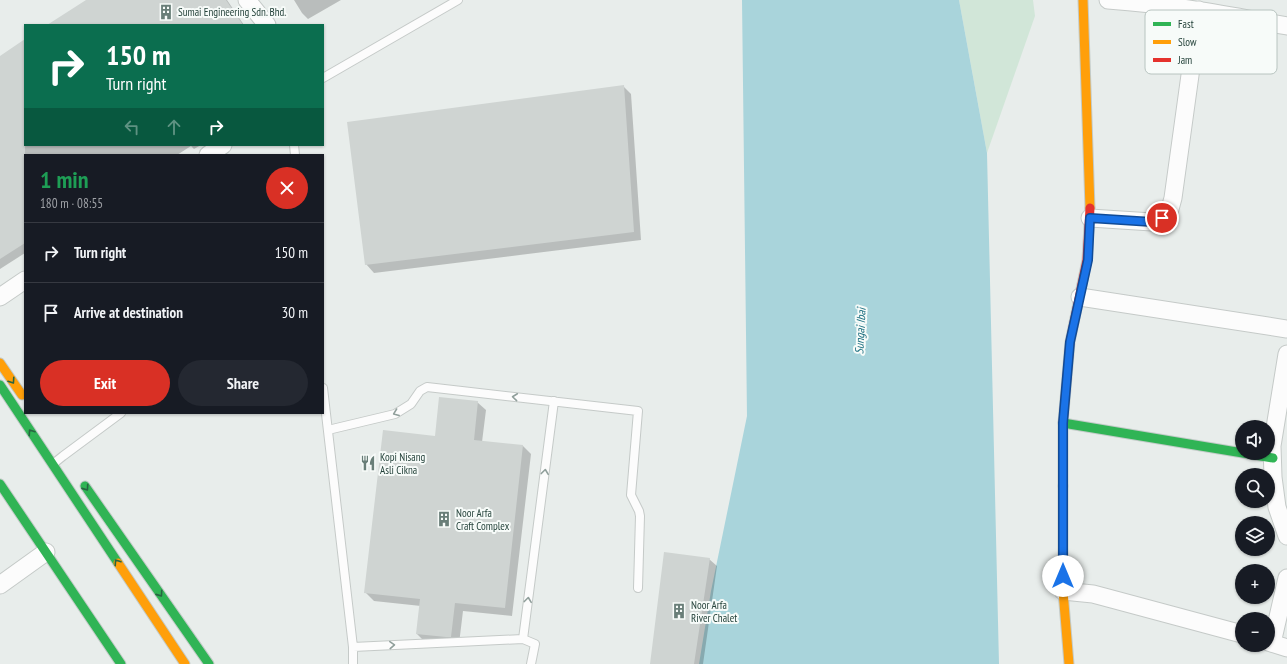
<!DOCTYPE html>
<meta charset="utf-8">
<style>
:root{--surface:#171b24;--page:#242831;--text:#f1f3f6;--muted:#9ea1a6;--line:#363941;--accent:#d93025}
body{margin:0;font-family:"PT Sans Narrow",sans-serif;background:var(--page);color:var(--text);height:100vh;display:flex;flex-direction:column;font-size:15px;white-space:nowrap}
*{box-sizing:border-box;margin:0}
p{font-size:13px;color:var(--muted)}
.icon{flex:none;width:22px;height:22px;fill:none;stroke:currentColor;stroke-width:2;stroke-linecap:round;stroke-linejoin:round}
.map{position:relative;flex:1;overflow:hidden}
.details{position:absolute;left:24px;top:154px;width:300px;height:260px;display:flex;flex-direction:column;background:var(--surface);border-radius:0px;box-shadow:0 1px 3px #0004}
.details>*{flex:none}
.banner{position:absolute;left:24px;top:24px;width:300px;height:122px;border-radius:0px;box-shadow:0 1px 3px #0004;background:#0b6e4f;color:#fff;overflow:hidden}
.controls{position:absolute;left:1235px;top:420px;display:grid;gap:8px}
.controls a{display:grid;place-items:center;width:40px;height:40px;border-radius:50%;background:var(--surface);box-shadow:0 1px 3px #0004;font-size:20px}
.pin{position:absolute;display:grid;place-items:center;width:34px;height:34px;color:#fff;margin:-17px;border:2px solid #fff;border-radius:50%;box-shadow:0 1px 4px #0007}
.me{position:absolute;width:44px;margin:-22px;rotate:0deg;stroke-linejoin:round;filter:drop-shadow(0 0 3px #0008)}
.turn{display:flex;align-items:center;gap:14px;height:84px;padding:0 16px;font-size:18px}
.turn .icon{width:52px;height:52px;stroke-width:2.5}
.turn b{display:block;font-size:28px;line-height:34px}
.lanes{display:flex;align-items:center;height:38px;padding:0 16px;background:#0003;justify-content:center;gap:20px;direction:ltr}
.lanes .off{opacity:.35}
.round{display:grid;place-items:center;flex:none;width:42px;height:42px;border-radius:21px;background:var(--page)}
.overview{display:flex;align-items:center;justify-content:space-between;height:68px;padding:0 16px}
h1{font-size:24px;font-weight:700;line-height:30px;color:#1e9e55}
.primary-button{display:flex;gap:8px;margin-top:auto;padding:8px 16px}
.primary-button a{flex:1;height:46px;border-radius:24px;background:var(--accent);color:#fff;font-size:16px;font-weight:700;line-height:46px;text-align:center}
.primary-button a+a{background:var(--page);color:var(--text)}
ul{padding:0;list-style:none}
li{display:flex;align-items:center;gap:12px;height:60px;padding:0 16px;border-top:1px solid var(--line)}
li div{flex:1}
li b{display:block;font-size:15px}
li em{font-style:normal}
.map>svg:first-child{display:block}
</style>
<div class="map">
<svg width="1287" height="664" viewBox="0 0 1287 664">
<rect width="100%" height="100%" fill="#e8edeb"/>
<path fill="#d1e6d8" d="M959,0H1033L1035,16L987,153Z"/>
<path fill="#a9d4db" d="M742,0H959L987,153L999,664H699L711,591L747,416Z"/>
<path fill="#0003" d="M88,0H227L244,25H49Z
M294,0H341L308,19L302,13Z
M25,41V145H201L194,149L191,146L177,155H25V253L0,269V57Z
M623,86L631,94L641,240L374,273L366,264Z
M477,402L486,410L482,442L523,446L531,454L512,616L463,611L459,644L425,642L417,634L421,606L374,601L366,593L436,437Z
M709,559L717,566L703,664H651Z"/>
<path fill="#cfd4d2" d="M86,0H226L243,25H47Z
M25,39V243L0,259V56Z
M624,85L634,232L365,265L347,122Z
M439,397L478,401L474,440L523,445L505,608L455,603L451,637H446L416,634L420,599L364,593L383,430L435,436Z
M664,552L710,558L694,664H650Z"/>
<g fill="none" stroke-linecap="round" stroke-linejoin="round">
<defs>
<path id="lane" d="M323,78L458,0
M294,145L295,155
M323,388L353,647V664
M328,430L395,414L411,404L420,391L427,387L638,411L631,495L639,511L640,516L638,588
M53,464L63,456L121,413
M523,639L554,401
M353,647L523,639L535,644L531,664"/>
<path id="street" d="M247,0L267,25
M1108,0C1168,4 1228,15 1287,26
M208,155L223,145
M1090,218L1152,222L1162,218L1170,209L1173,198L1199,10
M0,297L25,280
M1080,297L1287,329
M1287,354L1272,446L1273,477L1277,507L1287,536
M0,585L46,552
M1063,591L1093,594L1108,598L1242,634
M1268,642L1287,648
M1272,643L1287,578"/>
<path id="fast" d="M0,385L118,563
M1063,423L1273,458
M0,484L121,664
M85,486L209,664"/>
<path id="slow" d="M1083,0L1090,208
M0,363L22,395
M1063,486V591L1069,664
M118,563L185,664"/>
<path id="jam" d="M1063,486V423L1070,342L1087,260L1090,208"/>
</defs>
<use href="#lane" stroke="#c5cac8" stroke-width="10"/>
<use href="#street" stroke="#c5cac8" stroke-width="19"/>
<use href="#fast" stroke="#c3cbc8" stroke-width="11"/>
<use href="#slow" stroke="#c3cbc8" stroke-width="11"/>
<use href="#jam" stroke="#c3cbc8" stroke-width="11"/>
<use href="#lane" stroke="#fcfcfc" stroke-width="8"/>
<use href="#street" stroke="#fcfcfc" stroke-width="17"/>
<use href="#fast" stroke="#30b455" stroke-width="9"/>
<use href="#slow" stroke="#ff9f0a" stroke-width="9"/>
<use href="#jam" stroke="#e5322d" stroke-width="9"/>
</g>
<defs><path id="oneway-chevron" d="M-2-3.5L2.5 0L-2 3.5" fill="none" stroke-width="1.6" stroke-linecap="round" stroke-linejoin="round"/></defs>
<g stroke="#286442">
<use href="#oneway-chevron" transform="translate(12 381) rotate(56)"/>
<use href="#oneway-chevron" transform="translate(31 432) rotate(-124)"/>
<use href="#oneway-chevron" transform="translate(86 488) rotate(55)"/>
<use href="#oneway-chevron" transform="translate(117 562) rotate(-124)"/>
<use href="#oneway-chevron" transform="translate(160 594) rotate(55)"/>
</g>
<g stroke="#909f9b">
<use href="#oneway-chevron" transform="translate(515 397) rotate(-174)"/>
<use href="#oneway-chevron" transform="translate(396 413) rotate(159)"/>
<use href="#oneway-chevron" transform="translate(545 472) rotate(-83)"/>
<use href="#oneway-chevron" transform="translate(528 600) rotate(-83)"/>
<use href="#oneway-chevron" transform="translate(392 645) rotate(-3)"/>
</g>
<g fill="none" stroke-linecap="round" stroke-linejoin="round">
<defs>
<path id="route" d="M1063,576V423L1070,342L1088,260L1090,218L1152,222L1162,218"/>
</defs>
<use href="#route" stroke="#114b97" stroke-width="10"/>
<use href="#route" stroke="#1a73e8" stroke-width="7"/>
</g>
<defs>
<symbol id="building-bare" viewBox="-9 -9 18 18"><path d="M-4-6H4V6H1V3H-1V6H-4ZM-2.5-4.3h1.7v1.8h-1.7ZM.8-4.3h1.7v1.8H.8ZM-2.5-1h1.7V.8h-1.7ZM.8-1h1.7V.8H.8Z" fill="#697e78" stroke="#f7fbf9" stroke-width="2.5" paint-order="stroke"/></symbol>
<symbol id="restaurant-bare" viewBox="-9 -9 18 18"><path d="M-5-6h1v4h1v-4h1v4h1v-4h1v5L-1.5 .5V6h-2V.5L-5-1ZM5-6V6H3V1.5H1.5Q1.5-4 5-6Z" fill="#697e78" stroke="#f7fbf9" stroke-width="2.5" paint-order="stroke"/></symbol>
</defs>
<g fill-rule="evenodd">
<use href="#building-bare" x="155" y="1" width="22" height="22"/>
<use href="#restaurant-bare" x="357" y="452" width="22" height="22"/>
<use href="#building-bare" x="433" y="508" width="22" height="22"/>
<use href="#building-bare" x="668" y="600" width="22" height="22"/>
</g>
<g text-anchor="middle" dominant-baseline="central" stroke-width="4" stroke-linejoin="round" paint-order="stroke">
<g font-size="11" fill="#24423a" stroke="#f7fbf9" text-anchor="start">
<text x="178" y="12">Sumai Engineering Sdn. Bhd.</text>
<text x="380" y="457">Kopi Nisang<tspan x="380" dy="13">Asli Cikna</tspan></text>
<text x="456" y="513">Noor Arfa<tspan x="456" dy="13">Craft Complex</tspan></text>
<text x="691" y="605">Noor Arfa<tspan x="691" dy="13">River Chalet</tspan></text>
</g>
<g font-size="12" font-style="italic" fill="#1c6f80" stroke="#f7fbf9">
<text transform="translate(860 331) rotate(-87)">Sungai Ibai</text>
</g>
</g>
<rect x="1145" y="10" width="132" height="64" rx="6" fill="#f7fbf9" stroke="#b8c4c0" stroke-width="1"/>
<rect x="1153" y="22" width="18" height="4" fill="#30b455"/>
<rect x="1153" y="40" width="18" height="4" fill="#ff9f0a"/>
<rect x="1153" y="58" width="18" height="4" fill="#e5322d"/>
<g font-size="11" fill="#24423a">
<text x="1178" y="28">Fast</text>
<text x="1178" y="46">Slow</text>
<text x="1178" y="64">Jam</text>
</g>
</svg>
<div class="controls">
<a><svg class="icon" aria-label="sound" viewBox="0 0 24 24"><path d="M4 9h4l5-4v14l-5-4H4zM17 9q2 3 0 6"/></svg></a>
<a><svg class="icon" aria-label="search" viewBox="0 0 24 24"><circle cx="10" cy="10" r="6"/><path d="M15 15l6 6"/></svg></a>
<a><svg class="icon" aria-label="layers" viewBox="0 0 24 24"><path d="M12 4l9 5-9 5-9-5zM3 14l9 5 9-5"/></svg></a>
<a>+</a>
<a>−</a>
</div>
<div class="pin" style="left:1162px;top:218px;background:#d93025"><svg class="icon" aria-label="arrive" viewBox="0 0 24 24"><path d="M6 21V4h12l-3 4 3 4H6"/></svg></div>
<svg class="me" style="left:1063px;top:576px" viewBox="-20 -20 40 40"><circle r="19" fill="#fff"/><path d="M0-13L10 11 0 6-10 11z" fill="#1a73e8"/></svg>
<div class="banner">
<div class="turn"><svg class="icon" aria-label="right" viewBox="0 0 24 24"><path d="M7 20v-9h11M14 6l5 5-5 5"/></svg><div><b>150 m</b>Turn right</div></div>
<div class="lanes"><svg class="icon off" aria-label="left" viewBox="0 0 24 24"><path d="M17 20v-9H6M10 6l-5 5 5 5"/></svg><svg class="icon off" aria-label="ahead" viewBox="0 0 24 24"><path d="M12 20V5M6 11l6-6 6 6"/></svg><svg class="icon" aria-label="right" viewBox="0 0 24 24"><path d="M7 20v-9h11M14 6l5 5-5 5"/></svg></div>
</div>
<section class="details">
<div class="overview"><div><h1>1 min</h1><p>180 m · 08:55</p></div><a class="round" style="background:#d93025;color:#fff"><svg class="icon" aria-label="close" viewBox="0 0 24 24"><path d="M6 6l12 12M18 6L6 18"/></svg></a></div>
<ul>
<li><svg class="icon" aria-label="right" viewBox="0 0 24 24"><path d="M7 20v-9h11M14 6l5 5-5 5"/></svg><div><b>Turn right</b></div><em>150 m</em></li>
<li><svg class="icon" aria-label="arrive" viewBox="0 0 24 24"><path d="M6 21V4h12l-3 4 3 4H6"/></svg><div><b>Arrive at destination</b></div><em>30 m</em></li>
</ul>
<div class="primary-button"><a>Exit</a><a>Share</a></div>
</section>
</div>
